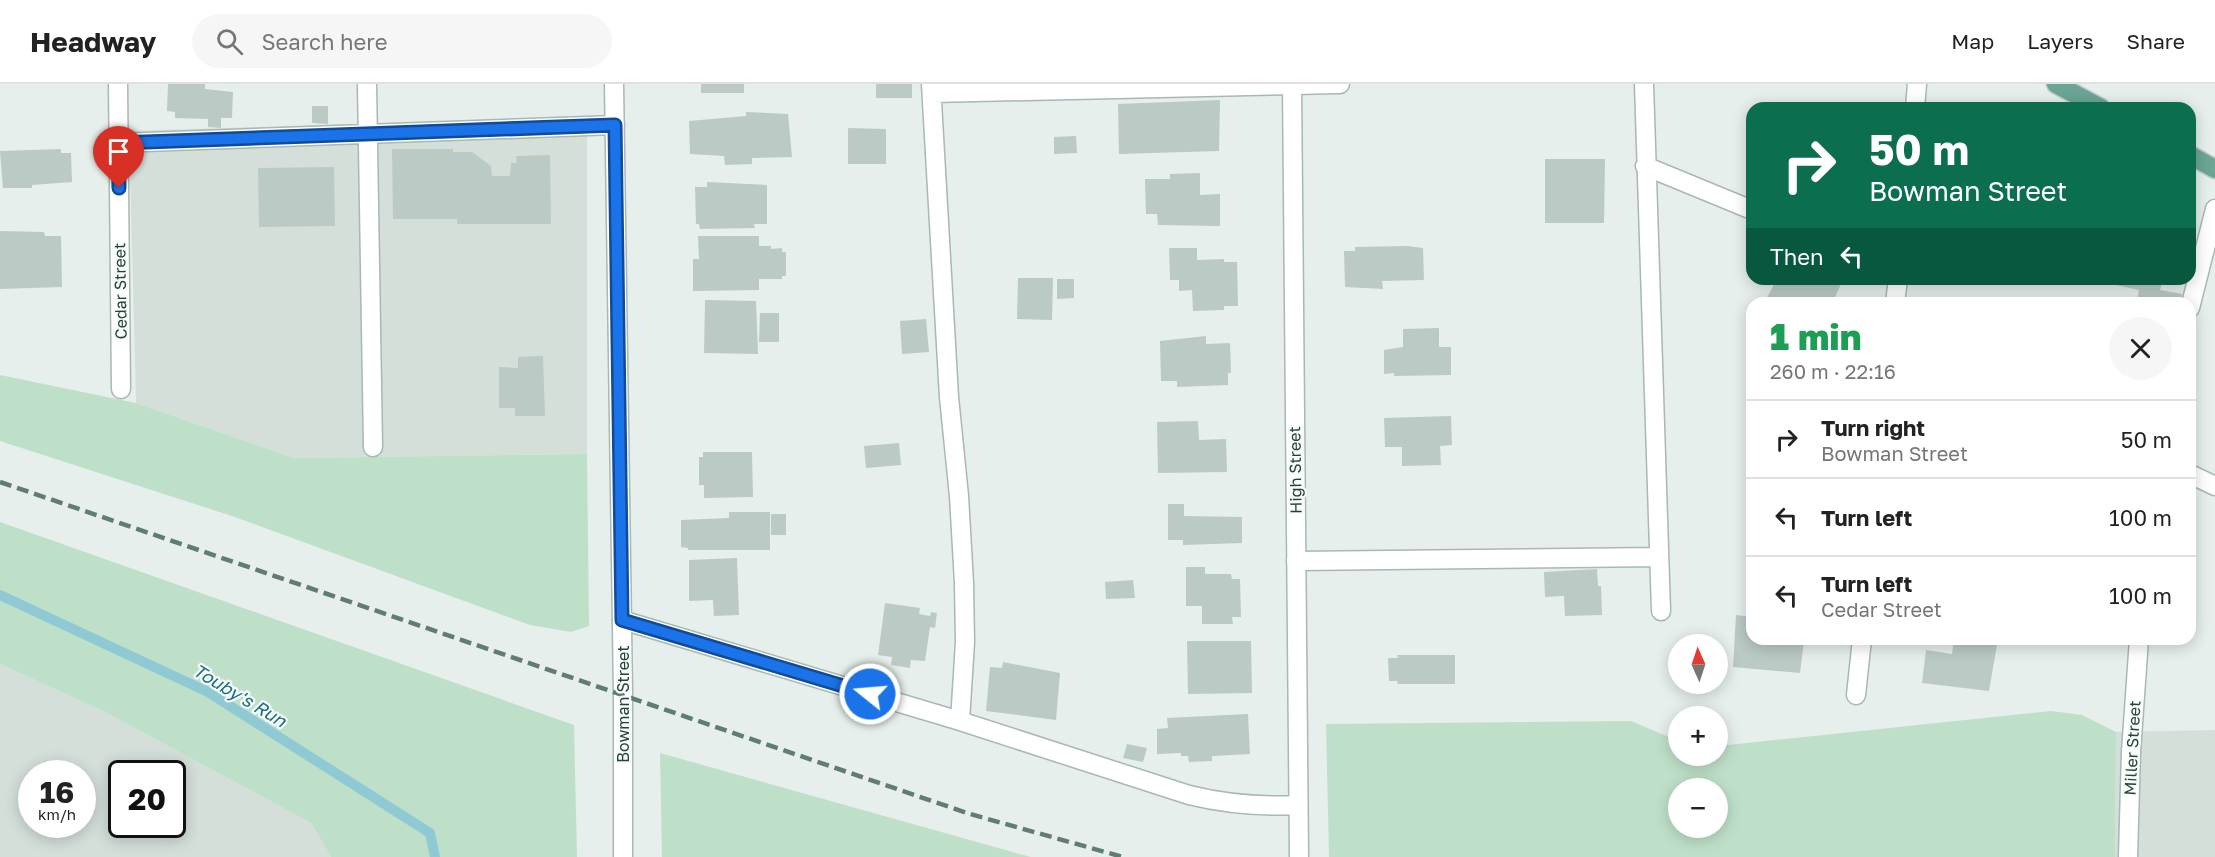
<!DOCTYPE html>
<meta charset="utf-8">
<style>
:root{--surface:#fff;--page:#f6f6f6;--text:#222;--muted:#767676;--line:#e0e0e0}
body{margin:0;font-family:"Golos Text",sans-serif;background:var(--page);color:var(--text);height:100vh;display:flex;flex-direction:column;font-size:22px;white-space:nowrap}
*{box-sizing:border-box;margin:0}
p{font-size:20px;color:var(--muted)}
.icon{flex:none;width:33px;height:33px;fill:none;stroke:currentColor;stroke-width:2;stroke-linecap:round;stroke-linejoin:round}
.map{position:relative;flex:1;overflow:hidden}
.sheet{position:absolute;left:1746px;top:213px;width:450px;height:348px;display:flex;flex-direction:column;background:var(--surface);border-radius:18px;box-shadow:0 3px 15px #0003}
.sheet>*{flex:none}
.hud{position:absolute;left:1746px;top:18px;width:450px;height:183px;border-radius:18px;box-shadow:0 3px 15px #0003;background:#0b6e4f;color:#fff;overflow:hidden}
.needle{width:39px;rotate:357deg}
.tools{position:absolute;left:1668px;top:550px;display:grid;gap:12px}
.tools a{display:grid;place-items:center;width:60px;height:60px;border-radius:50%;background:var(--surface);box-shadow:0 3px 15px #0003;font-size:30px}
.speed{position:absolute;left:18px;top:676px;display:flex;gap:12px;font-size:30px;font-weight:700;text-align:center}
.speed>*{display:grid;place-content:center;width:78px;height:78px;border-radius:50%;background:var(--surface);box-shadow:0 3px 15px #0003;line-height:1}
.speed small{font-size:15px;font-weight:400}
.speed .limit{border:3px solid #111;border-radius:9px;background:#fff;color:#111}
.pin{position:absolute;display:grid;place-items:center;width:51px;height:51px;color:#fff;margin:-62px -26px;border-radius:50% 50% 50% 0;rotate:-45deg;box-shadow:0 0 6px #0007}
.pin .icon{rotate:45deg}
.me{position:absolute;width:66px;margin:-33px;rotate:287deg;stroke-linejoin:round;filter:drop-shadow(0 0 4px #0008)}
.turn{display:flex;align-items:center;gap:21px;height:126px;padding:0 24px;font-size:27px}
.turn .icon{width:78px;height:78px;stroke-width:2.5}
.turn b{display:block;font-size:42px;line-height:51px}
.then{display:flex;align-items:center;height:57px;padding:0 24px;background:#0003;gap:12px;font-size:22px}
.round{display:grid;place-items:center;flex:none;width:63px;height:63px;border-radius:32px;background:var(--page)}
.headline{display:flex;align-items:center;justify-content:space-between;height:102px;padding:0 24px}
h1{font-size:36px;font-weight:800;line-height:45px;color:#1e9e55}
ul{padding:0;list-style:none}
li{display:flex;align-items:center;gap:18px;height:78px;padding:0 24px;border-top:2px solid var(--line)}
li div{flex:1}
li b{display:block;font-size:22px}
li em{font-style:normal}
header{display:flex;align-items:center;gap:36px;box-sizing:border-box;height:84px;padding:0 30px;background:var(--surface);border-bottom:2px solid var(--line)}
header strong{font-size:28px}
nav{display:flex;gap:33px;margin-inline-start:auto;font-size:21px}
.search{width:420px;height:54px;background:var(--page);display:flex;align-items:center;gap:15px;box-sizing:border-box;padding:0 21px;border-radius:33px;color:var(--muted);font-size:22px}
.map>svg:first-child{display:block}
</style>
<header>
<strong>Headway</strong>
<div class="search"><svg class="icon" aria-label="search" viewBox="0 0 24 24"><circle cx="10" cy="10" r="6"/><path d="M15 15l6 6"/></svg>Search here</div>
<nav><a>Map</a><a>Layers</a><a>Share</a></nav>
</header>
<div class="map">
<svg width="2215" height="773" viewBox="0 0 2215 773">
<rect width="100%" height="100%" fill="#e6efeb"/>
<path fill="#d4dfda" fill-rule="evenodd" d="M587,33V370L294,374L136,319L129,47Z
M0,580L105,628L311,739L331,773H0ZM32,690H82V741H32ZM122,690H172V741H122Z
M2215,646V773H2115L2116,648Z"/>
<path fill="#bfe0c8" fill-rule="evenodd" d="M0,291L136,319L294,374L587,370L589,542L571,548L530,541L235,433L0,357Z
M0,438L574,641L577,773H331L311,739L105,628L0,580Z
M2051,627L2082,631L2116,648L2115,773H1329L1326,640L1631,637L1678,657V672H1718V662ZM1678,705H1718V744H1678Z
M660,669L1027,772L1031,773H662Z"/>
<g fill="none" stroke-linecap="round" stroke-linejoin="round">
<path stroke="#8ec9d4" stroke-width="10" d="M0,511L208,608L430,749L435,773"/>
</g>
<path fill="#bbcac4" d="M168,0H205V5L233,8L232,34H221V44L208,43V35L175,34V28L167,27Z
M701,0H744V9H701Z
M876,0H912V14H876Z
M1220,16L1219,67L1119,70L1118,20Z
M312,22H328V40L312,39Z
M746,28L788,30L792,73L752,74V80L725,81L724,72L690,70L689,37L746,32Z
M848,44L886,45V80H848Z
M1076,52L1077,69L1054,70V53Z
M61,65V69H71L72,98L32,101V104H3L0,67Z
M392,65H453V68H472L491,82L492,92H510L511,79H517L516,72L550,71L551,140H457V135H393Z
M1545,75H1605L1604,139H1545Z
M334,83L335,142L259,143L258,84Z
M1200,89V111L1220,110V142L1158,141L1157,130H1146L1145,95H1170V90Z
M707,98L767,101V140H754L755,144L700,145L699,140H696L695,103H707Z
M0,147L44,148L45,152H61L62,203L0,205Z
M698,152H759V162H771V165L782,164V168H786V192H782V195H759V206L693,207V175H699Z
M1407,162L1423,164L1424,196L1382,197L1383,205L1345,203L1344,167H1355V163Z
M1169,164H1197V176L1224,175V178H1237L1238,222H1224V226L1193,227L1192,206L1179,207V196H1170Z
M1018,194H1053L1052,236L1017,235Z
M1057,195H1074V214L1057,215Z
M1777,195H1836L1842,198L1835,213L1846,219H1764Z
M2117,195H2163L2160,206L2182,210L2180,219H2137L2139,206L2116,201Z
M705,216L756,217L758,270L704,269Z
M760,229H779V258H759Z
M926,235L929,268L902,270L900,237Z
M1439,244V263H1451V291L1394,292V289L1384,290V266L1403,263V245Z
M1206,252V260L1230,259L1231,289H1228V301L1177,303V297H1161L1160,257Z
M543,272L545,332H515V324H499V283L518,284V273Z
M1451,332L1452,361L1440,362L1441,381L1402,382V363H1385L1384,334Z
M1198,337L1199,356L1226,355L1227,388L1158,389L1157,338Z
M899,359L901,381L866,384L864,362Z
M703,368H752L753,413L704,414V401H699V373H703Z
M1168,420H1184V432L1242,433V459L1183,461V456H1168Z
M729,428H770V466H688V464L681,463V436L729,434Z
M771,430H786V451H771Z
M737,474L739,531L714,532L713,516L689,517V476Z
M1186,483H1205V490H1231L1232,495H1240L1241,533H1232L1233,540H1202V522H1186Z
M1597,485L1598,502H1601L1602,531L1565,532L1564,512L1545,513L1544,488Z
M1133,496L1135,514L1106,515L1105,498Z
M885,519L920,524L919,530L930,532L931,528L937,529L935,544L930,543L925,577L911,576L910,584L891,581L892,573L878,571Z
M1736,531L1752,533V555L1804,557L1800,589L1733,583Z
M1954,555H1998L1989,607L1922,599L1926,566L1952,570Z
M1187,557H1251L1252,609L1188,610Z
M1397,571H1455V600H1398L1397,597H1389L1388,574H1398Z
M1003,578L1060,589L1056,636L986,627L990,583L1002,584Z
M1248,630L1250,670L1212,672V677L1189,678L1188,672H1181V669L1157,670V645L1168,644L1167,634Z
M1127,660L1147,664L1143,678L1123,674Z"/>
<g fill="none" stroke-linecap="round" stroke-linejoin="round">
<defs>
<path id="service" d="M367,0L373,363
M931,0L949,313L959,412L964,499L965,558L960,637
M1644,0L1661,527
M932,9L1340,0
M118,59L615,41
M1645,82L1752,126
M1296,477L1659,473
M622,536L960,637L1189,711C1226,720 1260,723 1298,721"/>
<path id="minor" d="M118,0L121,305
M1292,0L1299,773
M1915,24L1917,0
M1895,219L1898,195
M2190,224L2215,125
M2190,390L2215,402
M1856,611L1862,555
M2128,773L2131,668L2139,555"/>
<path id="tertiary" d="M614,0L623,611V773"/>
<path id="primary" d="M2056,0L2101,24
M2190,71L2215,85"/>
</defs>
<use href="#service" stroke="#a8b8b2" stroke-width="21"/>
<use href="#minor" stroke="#a8b8b2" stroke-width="21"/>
<use href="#tertiary" stroke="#a8b8b2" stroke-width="21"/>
<use href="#primary" stroke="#c2cac8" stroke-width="21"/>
<use href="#service" stroke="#fff" stroke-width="18"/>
<use href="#minor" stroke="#fff" stroke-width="18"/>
<use href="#tertiary" stroke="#fff" stroke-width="18"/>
<use href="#primary" stroke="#6aa596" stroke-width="18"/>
<path stroke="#5f7d75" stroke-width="4.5" stroke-dasharray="12 6" stroke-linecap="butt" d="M0,398L970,730L1123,773"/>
</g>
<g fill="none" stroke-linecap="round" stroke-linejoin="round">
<defs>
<path id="route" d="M119,104L118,59L615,41L622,536L870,610"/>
</defs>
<use href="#route" stroke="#114b97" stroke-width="15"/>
<use href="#route" stroke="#1a73e8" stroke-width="10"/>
</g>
<g text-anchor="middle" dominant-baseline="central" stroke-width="4.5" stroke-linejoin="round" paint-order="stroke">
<g font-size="16" fill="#24423a" stroke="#f7fbf9">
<text transform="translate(120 207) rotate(-91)">Cedar Street</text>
<text transform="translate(1295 386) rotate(-91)">High Street</text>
<text transform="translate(623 620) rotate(-90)">Bowman Street</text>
<text transform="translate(2132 664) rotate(-87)">Miller Street</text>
</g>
<g font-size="18" font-style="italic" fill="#1c6f80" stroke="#f7fbf9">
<text transform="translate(240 611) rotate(31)">Touby's Run</text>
</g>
</g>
</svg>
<div class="tools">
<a><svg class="needle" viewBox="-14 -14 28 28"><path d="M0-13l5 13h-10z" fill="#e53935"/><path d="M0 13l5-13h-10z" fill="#767676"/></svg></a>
<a>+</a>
<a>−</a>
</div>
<div class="speed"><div>16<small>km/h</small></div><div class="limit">20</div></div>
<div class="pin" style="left:119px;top:104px;background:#d93025"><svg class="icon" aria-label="arrive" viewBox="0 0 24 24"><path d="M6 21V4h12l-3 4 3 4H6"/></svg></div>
<svg class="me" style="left:870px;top:610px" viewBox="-20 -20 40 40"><circle r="17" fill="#1a73e8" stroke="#fff" stroke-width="3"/><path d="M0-11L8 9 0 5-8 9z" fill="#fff"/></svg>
<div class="hud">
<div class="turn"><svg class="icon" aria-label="right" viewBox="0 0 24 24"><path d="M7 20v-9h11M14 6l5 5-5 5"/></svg><div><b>50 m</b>Bowman Street</div></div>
<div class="then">Then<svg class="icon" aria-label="left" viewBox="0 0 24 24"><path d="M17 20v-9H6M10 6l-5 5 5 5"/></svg></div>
</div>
<section class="sheet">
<div class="headline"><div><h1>1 min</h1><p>260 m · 22:16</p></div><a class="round"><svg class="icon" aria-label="close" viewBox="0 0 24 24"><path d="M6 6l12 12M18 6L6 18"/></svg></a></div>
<ul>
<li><svg class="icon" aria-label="right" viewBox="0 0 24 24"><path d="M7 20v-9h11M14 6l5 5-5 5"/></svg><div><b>Turn right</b><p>Bowman Street</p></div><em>50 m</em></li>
<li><svg class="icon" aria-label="left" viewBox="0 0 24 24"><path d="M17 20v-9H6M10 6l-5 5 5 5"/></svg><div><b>Turn left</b></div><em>100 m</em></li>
<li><svg class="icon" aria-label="left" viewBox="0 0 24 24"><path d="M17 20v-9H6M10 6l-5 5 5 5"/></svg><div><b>Turn left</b><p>Cedar Street</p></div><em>100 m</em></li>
</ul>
</section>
</div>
